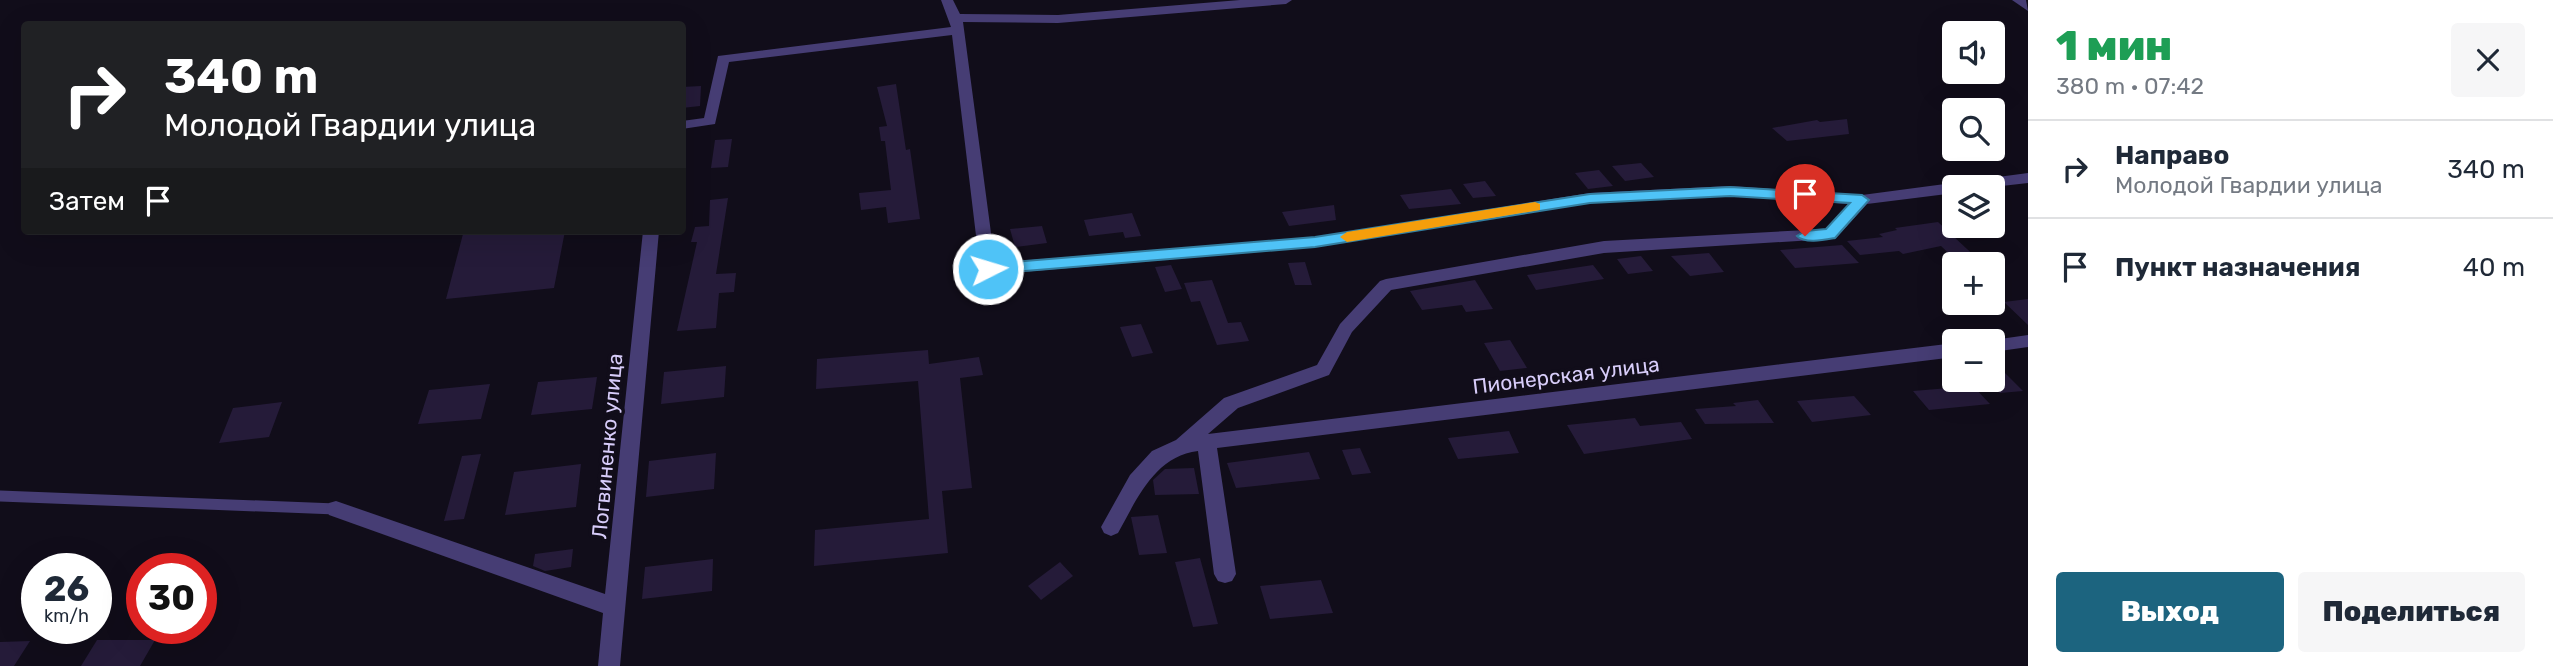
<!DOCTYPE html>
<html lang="ru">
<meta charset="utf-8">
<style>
:root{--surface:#fff;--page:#f6f6f7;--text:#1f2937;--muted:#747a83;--line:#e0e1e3;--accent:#1c647f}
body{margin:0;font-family:Rubik,sans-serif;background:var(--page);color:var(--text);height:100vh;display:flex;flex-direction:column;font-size:26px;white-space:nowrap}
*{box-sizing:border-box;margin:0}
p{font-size:23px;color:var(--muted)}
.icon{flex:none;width:38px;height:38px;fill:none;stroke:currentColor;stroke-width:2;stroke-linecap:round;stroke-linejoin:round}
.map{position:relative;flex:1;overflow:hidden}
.details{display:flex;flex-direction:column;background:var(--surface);width:525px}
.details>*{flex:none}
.top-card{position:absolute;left:21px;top:21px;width:665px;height:214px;border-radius:7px;box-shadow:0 7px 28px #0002;background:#202124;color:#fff;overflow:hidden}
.fabs{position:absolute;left:1942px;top:21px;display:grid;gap:14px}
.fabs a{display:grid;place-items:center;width:63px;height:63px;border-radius:7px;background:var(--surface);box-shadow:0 7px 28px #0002;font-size:35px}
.speed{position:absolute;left:21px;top:553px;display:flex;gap:14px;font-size:35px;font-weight:700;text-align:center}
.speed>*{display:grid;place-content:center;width:91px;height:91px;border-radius:50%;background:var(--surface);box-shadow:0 7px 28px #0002;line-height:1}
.speed small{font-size:18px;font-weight:400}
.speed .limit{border:10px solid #d22;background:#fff;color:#111}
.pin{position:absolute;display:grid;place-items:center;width:60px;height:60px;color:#fff;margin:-72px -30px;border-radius:50% 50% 50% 0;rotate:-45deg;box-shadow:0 0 7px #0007}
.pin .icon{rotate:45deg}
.me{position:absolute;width:77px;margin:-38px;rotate:85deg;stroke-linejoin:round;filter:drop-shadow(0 0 5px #0008)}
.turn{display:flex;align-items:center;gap:24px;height:147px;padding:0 28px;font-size:32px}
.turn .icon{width:91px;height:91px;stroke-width:2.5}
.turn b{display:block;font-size:49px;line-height:60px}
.then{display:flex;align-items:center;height:66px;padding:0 28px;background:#0003;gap:14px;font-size:26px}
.round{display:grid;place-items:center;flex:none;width:74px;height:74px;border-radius:7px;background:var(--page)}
.overview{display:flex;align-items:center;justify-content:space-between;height:119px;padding:0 28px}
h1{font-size:42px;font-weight:800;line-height:52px;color:#1e9e55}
.button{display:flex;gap:14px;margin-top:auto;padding:14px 28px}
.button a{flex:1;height:80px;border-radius:7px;background:var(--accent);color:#fff;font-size:28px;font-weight:800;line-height:80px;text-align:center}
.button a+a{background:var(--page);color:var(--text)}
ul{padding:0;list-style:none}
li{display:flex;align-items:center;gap:21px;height:98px;padding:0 28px;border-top:2px solid var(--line)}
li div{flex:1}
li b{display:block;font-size:26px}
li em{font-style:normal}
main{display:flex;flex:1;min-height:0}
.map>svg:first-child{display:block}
</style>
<main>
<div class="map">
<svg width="2028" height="666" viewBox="0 0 2028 666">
<rect width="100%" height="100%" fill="#110d1a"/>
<path fill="#251b39" d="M896,84L906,150L910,149L920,219L888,223L886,207L861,210L859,193L891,190L885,141H881L879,127L887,126L877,87Z
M701,86L700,106L682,108V87Z
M1847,119L1849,134L1787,141L1772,128L1817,120L1820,122Z
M732,139L728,167L711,168L715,140Z
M1641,163L1654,177L1625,181L1612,166Z
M1599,170L1613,186L1588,189L1575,173Z
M1485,181L1496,196L1473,198L1463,184Z
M1451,189L1461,204L1409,209L1400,195Z
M728,198L716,274L736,273L734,292L719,293L716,328L677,331L697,242H691L695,227L709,226L710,200Z
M1334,205L1336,220L1289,226L1282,212Z
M1132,213L1141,236L1125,238L1123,232L1089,236L1084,220Z
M1938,222L1981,262L1960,264L1941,246L1903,254L1899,251L1860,255L1847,241L1883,237L1879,234L1897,230L1895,228Z
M1042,226L1047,243L1015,247L1010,229Z
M492,231H565L554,288L446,299L463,234Z
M1842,245L1859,263L1795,268L1780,250Z
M1709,253L1724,272L1690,276L1671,256Z
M1641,256L1653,271L1628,274L1617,259Z
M1305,262L1312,285H1295L1288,263Z
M1171,265L1182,289L1165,292L1155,267Z
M1593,265L1604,279L1536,290L1527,275Z
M1212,280L1228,323L1241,322L1249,341L1217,345L1200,301L1191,302L1184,283Z
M1475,280L1493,309L1466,312L1462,305L1422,310L1410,291Z
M2028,299V325L2004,302Z
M1141,324L1153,353L1132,357L1120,327Z
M1510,340L1527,368L1500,371L1484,343Z
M928,350L929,364L979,357L983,375L960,378L972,488L942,491L948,553L814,566L815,530L929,519L918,381L816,389L817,359Z
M1993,361L2023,391L2000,393L1993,387Z
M726,366L724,397L661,404L664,372Z
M597,377L592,409L531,415L538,382Z
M490,384L481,419L418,424L429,390Z
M1973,386L1990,404L1929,410L1913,391Z
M1854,396L1871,415L1812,422L1797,401Z
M1758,400L1774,423L1705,424L1695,409L1736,406L1733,403Z
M282,402L269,437L219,443L233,408Z
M1635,418L1640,426L1681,422L1692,439L1584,454L1567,425Z
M1509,431L1519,453L1458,459L1448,438Z
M1360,448L1371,473L1352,475L1342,450Z
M1309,452L1320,479L1236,488L1227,463Z
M716,453L714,489L646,497L649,461Z
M481,454L464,519L444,521L462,456Z
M581,464L576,507L505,515L514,472Z
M1194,468L1199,494L1155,495L1153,480L1165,469Z
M1158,515L1167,553L1139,555L1131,517Z
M573,549L571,567L545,571L533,566L535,554Z
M1200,558L1218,624L1193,627L1175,562Z
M713,559L712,591L642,599L645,567Z
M1060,562L1073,576L1041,600L1028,586Z
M1321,580L1333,613L1270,619L1260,586Z
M97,640H155L140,666H81Z
M30,641L14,666H0V642Z"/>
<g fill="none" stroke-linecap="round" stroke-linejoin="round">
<path stroke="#463d74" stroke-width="11" d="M0,496L336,509"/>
<path fill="#463d74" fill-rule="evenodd" d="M941,0H953L960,14L1058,15L1240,0H1292L1286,4L1058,23L963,22L995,263L1315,237L1590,193L1730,186L1862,195L2028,173V183L1993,187H1955V193L1867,204L1836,238L1830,239L1604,253L1391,290L1352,332L1329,375L1238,408L1208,434L1955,343V357L1217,448L1236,574L1232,581L1225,583L1218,581L1214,574L1198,451C1155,456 1137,499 1118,533L1111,536L1104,533L1101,527L1130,475L1152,451L1176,440L1224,398L1317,365L1340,324L1380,281L1386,279L1604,241L1826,229L1849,204L1730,196L1590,203L1315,247L988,275L980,269L952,35L729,62L715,124L682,129V121L704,118L718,56L951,27Z
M2012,0H2026L2028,11Z
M643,231H659L620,666H598L603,613L329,515L326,509L329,503L336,501L605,594Z
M2028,335V347L1993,352V341H1986Z"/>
</g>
<path fill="#4fc3f7" stroke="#337fa1" stroke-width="2" d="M1730,187L1862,195L1869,200L1835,238C1824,240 1805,244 1797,236L1805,231L1826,229L1850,203L1730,196L1590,203L1315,247L988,274L980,269L988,264L1315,237L1590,194Z"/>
<path fill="#f59e0b" d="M1535,202L1540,204V210L1347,242L1340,237L1347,232Z"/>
<g text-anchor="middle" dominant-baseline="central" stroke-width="7" stroke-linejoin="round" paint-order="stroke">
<g font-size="21" fill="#d7ccf9" stroke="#110d1a">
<text transform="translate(1566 375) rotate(-7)">Пионерская улица</text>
<text transform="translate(607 446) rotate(-85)">Логвиненко улица</text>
</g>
</g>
</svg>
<div class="fabs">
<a><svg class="icon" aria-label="sound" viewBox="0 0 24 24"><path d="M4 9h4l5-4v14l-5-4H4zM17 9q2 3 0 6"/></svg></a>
<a><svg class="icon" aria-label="search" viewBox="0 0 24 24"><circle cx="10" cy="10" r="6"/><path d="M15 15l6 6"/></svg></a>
<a><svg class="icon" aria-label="layers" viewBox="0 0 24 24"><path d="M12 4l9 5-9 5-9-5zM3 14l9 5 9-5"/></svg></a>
<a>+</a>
<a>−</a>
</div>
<div class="speed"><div>26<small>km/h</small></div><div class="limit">30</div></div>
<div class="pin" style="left:1805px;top:236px;background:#d93025"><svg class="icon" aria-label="arrive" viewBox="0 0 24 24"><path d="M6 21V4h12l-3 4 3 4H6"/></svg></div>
<svg class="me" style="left:988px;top:269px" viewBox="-20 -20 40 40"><circle r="17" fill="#4fc3f7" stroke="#fff" stroke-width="3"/><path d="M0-11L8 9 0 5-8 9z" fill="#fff"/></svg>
<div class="top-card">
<div class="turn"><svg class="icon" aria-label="right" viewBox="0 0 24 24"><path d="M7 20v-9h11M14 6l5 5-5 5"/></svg><div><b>340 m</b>Молодой Гвардии улица</div></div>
<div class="then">Затем<svg class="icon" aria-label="arrive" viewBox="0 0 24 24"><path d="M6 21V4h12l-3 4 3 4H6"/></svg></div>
</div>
</div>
<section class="details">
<div class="overview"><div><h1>1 мин</h1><p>380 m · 07:42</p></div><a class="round"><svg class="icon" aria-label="close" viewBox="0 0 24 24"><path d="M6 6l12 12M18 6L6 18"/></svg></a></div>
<ul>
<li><svg class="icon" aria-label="right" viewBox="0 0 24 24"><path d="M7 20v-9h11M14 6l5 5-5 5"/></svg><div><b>Направо</b><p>Молодой Гвардии улица</p></div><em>340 m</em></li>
<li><svg class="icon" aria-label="arrive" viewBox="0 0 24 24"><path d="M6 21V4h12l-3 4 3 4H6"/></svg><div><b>Пункт назначения</b></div><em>40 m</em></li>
</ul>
<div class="button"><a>Выход</a><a>Поделиться</a></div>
</section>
</main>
